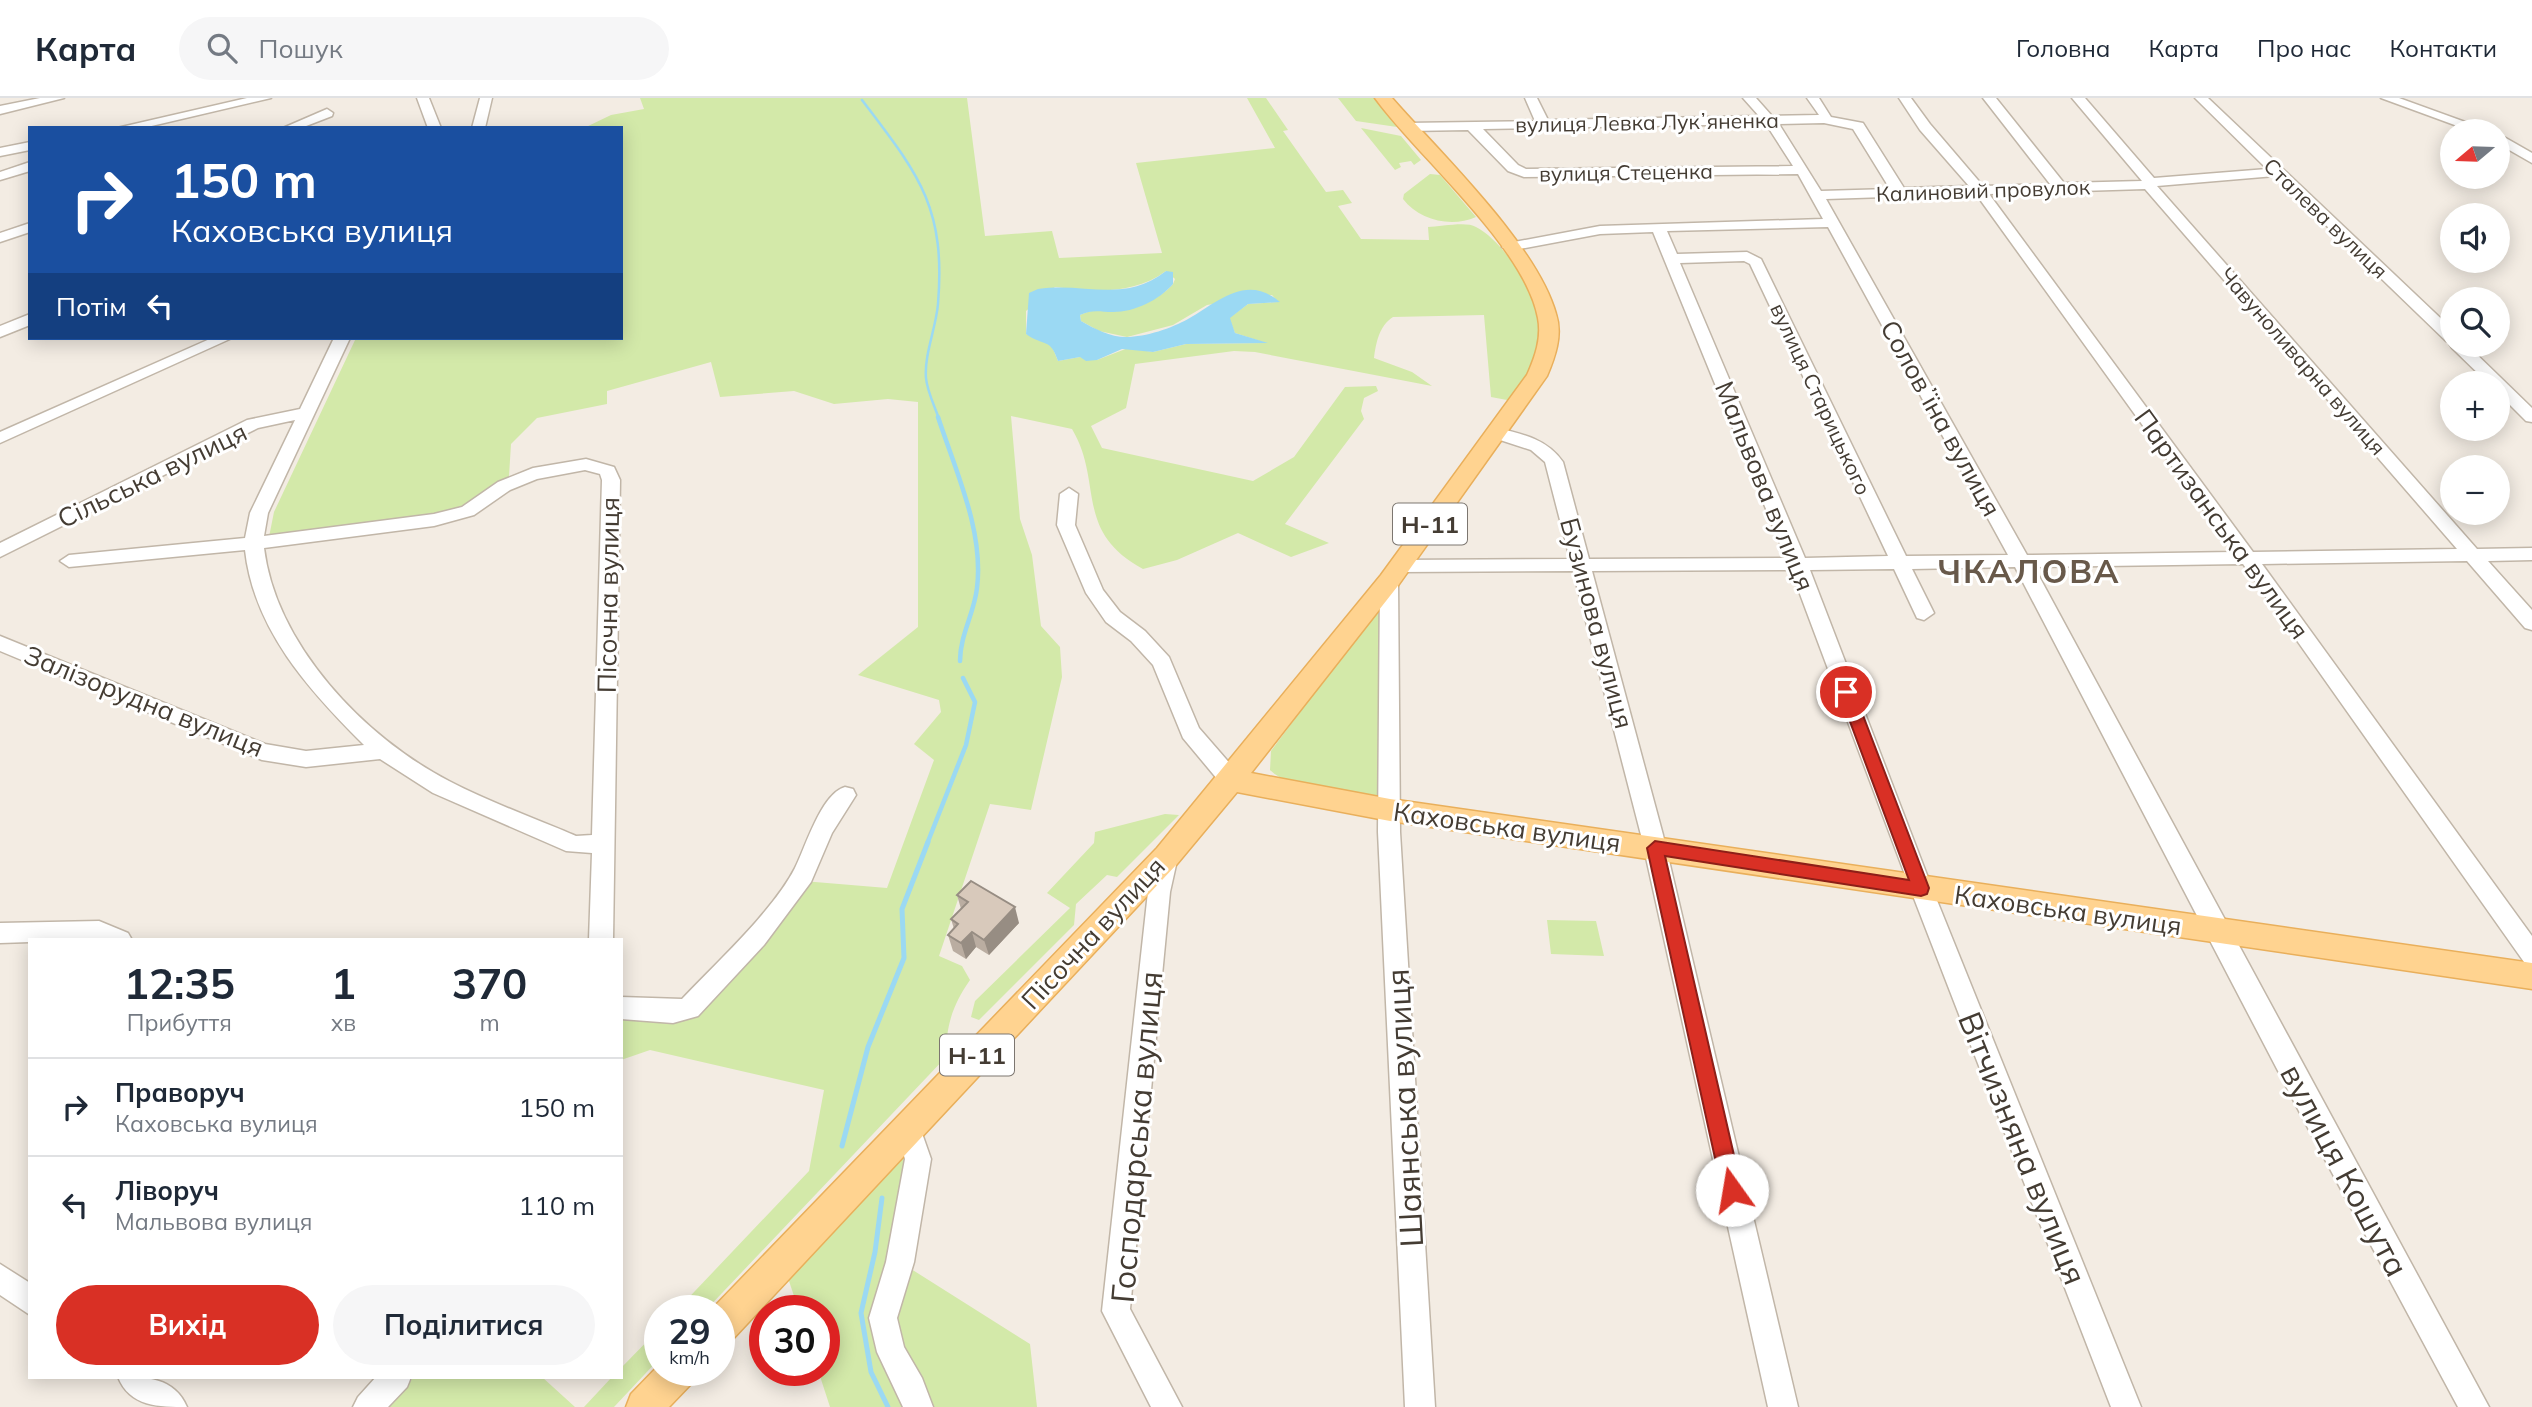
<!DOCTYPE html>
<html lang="uk">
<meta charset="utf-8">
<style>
:root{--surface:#fff;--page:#f6f6f7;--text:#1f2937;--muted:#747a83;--line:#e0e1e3;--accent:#d93025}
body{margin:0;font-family:Mulish,sans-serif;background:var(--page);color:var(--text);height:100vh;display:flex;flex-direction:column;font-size:26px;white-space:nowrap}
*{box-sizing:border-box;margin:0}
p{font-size:23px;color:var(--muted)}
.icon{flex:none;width:38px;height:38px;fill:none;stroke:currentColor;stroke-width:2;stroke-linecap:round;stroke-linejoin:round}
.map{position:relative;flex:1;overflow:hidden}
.panel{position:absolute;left:28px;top:840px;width:595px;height:441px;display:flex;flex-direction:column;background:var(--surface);border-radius:0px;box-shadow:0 4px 18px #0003}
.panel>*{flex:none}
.guide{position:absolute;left:28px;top:28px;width:595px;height:214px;border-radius:0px;box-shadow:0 4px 18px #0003;background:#1a4fa0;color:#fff;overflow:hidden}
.needle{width:46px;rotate:251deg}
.controls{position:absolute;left:2440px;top:21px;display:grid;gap:14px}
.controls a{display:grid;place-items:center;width:70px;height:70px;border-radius:50%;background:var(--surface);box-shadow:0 4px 18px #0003;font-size:35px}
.speed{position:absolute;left:644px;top:1197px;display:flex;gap:14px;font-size:35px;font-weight:700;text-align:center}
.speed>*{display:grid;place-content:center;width:91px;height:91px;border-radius:50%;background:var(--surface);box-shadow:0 4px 18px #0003;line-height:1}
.speed small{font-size:18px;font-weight:400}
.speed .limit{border:10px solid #d22;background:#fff;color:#111}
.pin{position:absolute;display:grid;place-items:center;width:60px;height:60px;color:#fff;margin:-30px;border:4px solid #fff;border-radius:50%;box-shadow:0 2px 7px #0007}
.me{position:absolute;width:77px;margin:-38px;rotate:347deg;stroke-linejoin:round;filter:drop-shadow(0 0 5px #0008)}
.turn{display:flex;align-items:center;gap:24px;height:147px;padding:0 28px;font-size:32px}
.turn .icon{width:91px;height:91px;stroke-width:2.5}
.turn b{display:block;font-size:49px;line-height:60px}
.then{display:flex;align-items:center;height:66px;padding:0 28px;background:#0003;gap:14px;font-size:26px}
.eta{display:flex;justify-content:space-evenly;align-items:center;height:119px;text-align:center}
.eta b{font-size:42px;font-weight:700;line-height:49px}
.primary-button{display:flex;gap:14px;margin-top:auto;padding:14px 28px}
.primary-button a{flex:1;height:80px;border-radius:42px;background:var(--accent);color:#fff;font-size:28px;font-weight:700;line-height:80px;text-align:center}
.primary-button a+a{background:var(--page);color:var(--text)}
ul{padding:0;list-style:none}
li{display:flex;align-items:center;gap:21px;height:98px;padding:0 28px;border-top:2px solid var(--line)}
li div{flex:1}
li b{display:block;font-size:26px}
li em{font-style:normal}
header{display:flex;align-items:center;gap:42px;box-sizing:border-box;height:98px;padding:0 35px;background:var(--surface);border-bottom:2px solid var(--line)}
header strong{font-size:33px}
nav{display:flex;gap:38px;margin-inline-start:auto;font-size:24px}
.search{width:490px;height:63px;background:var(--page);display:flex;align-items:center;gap:18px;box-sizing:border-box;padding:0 24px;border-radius:38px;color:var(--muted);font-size:26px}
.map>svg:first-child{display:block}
</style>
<header>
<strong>Карта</strong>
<div class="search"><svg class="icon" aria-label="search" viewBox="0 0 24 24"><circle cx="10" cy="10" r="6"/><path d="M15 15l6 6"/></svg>Пошук</div>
<nav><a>Головна</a><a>Карта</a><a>Про нас</a><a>Контакти</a></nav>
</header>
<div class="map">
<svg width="2532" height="1309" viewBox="0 0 2532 1309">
<rect width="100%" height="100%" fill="#f3ece3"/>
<path fill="#d3e9a9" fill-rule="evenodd" d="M640,0H967L985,138L1052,133L1059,160L1162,155L1136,65L1275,50L1247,0H1266L1288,32L1283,33L1326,94L1343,92L1352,105L1338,108L1361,141L1429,142L1428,129C1440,129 1466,123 1476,129C1507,145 1544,206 1539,243C1536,263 1527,281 1518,299L1507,302L1491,299L1484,217L1393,219C1379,228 1376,245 1374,260L1412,274L1432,288L1255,254L1234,253L1135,266L1126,310L1091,328L1102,350L1253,383L1294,359L1345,289L1376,288L1378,293L1364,300L1361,313L1364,321L1285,426L1329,445L1291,459L1238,435L1177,462L1143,471C1073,433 1104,385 1072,331L1011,318L1020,421L1032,457L1041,528L1060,549L1062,579L1031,712L990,706L939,858L962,868L970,882C952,908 946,928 946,959L705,1213H676L809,1073L824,992L650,952L621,962V917L695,918L803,783L887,790L934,662L914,646L941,614L939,602L858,577L918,529V304L888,301L834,306L794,293L720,299L711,264L607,293V306L537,320L511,346L509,378L480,403L452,416L269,439L274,414L356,240H621V30H584L611,17L644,11ZM1166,173L1175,181L1173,186C1146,217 1113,202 1080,217L1081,223L1099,233L1127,239L1173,227L1207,207L1272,197L1278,204L1248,206L1229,220L1235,235L1266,245L1186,246L1153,254L1128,250L1097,262L1080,259L1058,263L1051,246L1026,236V213L1055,189C1094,194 1133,197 1166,173Z
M1338,0H1375L1397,29L1356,23Z
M1361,30L1401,38L1421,62L1414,67L1411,63L1399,65L1401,69L1395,72Z
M1430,76L1440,77L1476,119C1451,130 1419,122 1403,101L1404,96Z
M1382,504L1379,698C1349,693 1291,693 1270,672L1271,653Z
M1165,716L1179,717L1117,779L1107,777L1076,806L1074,827L979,922L971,919L975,903L1070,810L1047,795L1094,745L1095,734Z
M1547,822L1596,823L1604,858L1551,856Z
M908,1030L900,1164L1030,1246L1037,1309H830L818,1272H824V1213H799L782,1162Z
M660,1230V1260L614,1309H584L612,1279H621V1270Z
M414,1279H542L575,1309H388Z"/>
<path fill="#9bd9f3" d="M1166,173L1173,174V186C1159,202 1135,214 1113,214C1100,214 1093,211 1080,217L1081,223C1095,231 1110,239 1126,239C1146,239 1172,230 1188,221C1218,204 1246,175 1280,204L1248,206L1230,220L1235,235L1268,245L1186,246L1153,254L1122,251L1097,262L1086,263L1080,259L1058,263C1050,239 1044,249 1026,236L1029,195L1038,191C1086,184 1123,206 1166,173Z"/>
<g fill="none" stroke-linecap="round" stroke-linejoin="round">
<path stroke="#9bd9f3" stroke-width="2.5" d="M862,2C918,76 946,108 938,206C936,230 924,257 926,280C927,293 935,309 939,321"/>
<path stroke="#9bd9f3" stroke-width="4.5" d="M938,319C956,374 984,433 977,490C974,516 960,537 960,563
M927,746L966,647L975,604L963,580"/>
<path stroke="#9bd9f3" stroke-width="5" d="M842,1048L868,949L904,860L902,811L928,744
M882,1100L875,1154L861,1215L871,1274L888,1309"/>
<defs>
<path id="minor" d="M40,0H64L0,16V8Z
M247,0H271L143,30H117Z
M417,0H429L441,30H428Z
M480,0H492L485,30H472Z
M1525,0H1537L1548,22L1759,18L1743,0H1756L1772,18L1819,17L1807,0H1819L1831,19L1863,25L1904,90L1969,88L1920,32L1899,0H1911L1930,26L1983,88L2050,86L1983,0H1996L2064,85L2142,83L2072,0H2085L2154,80L2267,71L2195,0H2208L2452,231V247H2467L2532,310V324L2526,323L2497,294V285H2488L2452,250L2450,247L2452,245L2446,243L2275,78L2157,88L2477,451L2532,450V462L2488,463L2532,512V532L2525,530L2467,463L2262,466L2532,838V867L2524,864L2243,466L2034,469L2489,1309H2458L2301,1017L2015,469L1912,471L1934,515L1924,522L1917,520L1894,471L1810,472L1932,790L2141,1309H2111L1910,790L1791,472L1592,473L1663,737L1798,1309H1768L1641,737L1573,473L1399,474L1390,468L1399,462L1570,461L1545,364L1531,352L1491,339L1489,335L1497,330C1523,336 1547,341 1563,364L1589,461L1786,460L1653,134L1600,136L1509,153L1502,149L1509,145L1600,128L1823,121L1798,76L1524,79L1508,73L1468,32L1407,33L1401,29L1407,25L1535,23ZM1824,25L1853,31L1890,91L1821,93L1779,26ZM1766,26L1793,68L1526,71L1518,67L1483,31ZM2145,91L2457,451L2253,454L1989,96ZM1976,96L2234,454L2027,457L1826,101ZM1828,129L2008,457L1906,458L1761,161L1747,154L1677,156L1667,133ZM1744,163L1750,166L1888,458L1805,460L1680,165Z
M2381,0H2399L2490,33H2471Z
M327,11L333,15L332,18L301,30H283Z
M2497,35L2532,55V65L2497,45Z
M30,44V52L0,58V50Z
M30,64V73L0,82V74Z
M30,125V134L0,144V135Z
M30,216V227L0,239V228Z
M212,240H232L0,345V334Z
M334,240H350L268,415L264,438L434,416L462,409L498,384L533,370L586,361L614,369L620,382L613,842H589L592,755L566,753L433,695L380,661L306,669L262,662L0,553V538L265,646L306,653L364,647C309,592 254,532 245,452L69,469L60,463L69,457L245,440L250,415L295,322L258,330L0,459V445L247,322L300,311ZM585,372L600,376L602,382L592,737L576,738C534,720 489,704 449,683C364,639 276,547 264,450L434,428L474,417L510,392L537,381Z
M1069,390L1078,396L1075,427L1103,492L1120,514L1145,533L1169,559L1199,630L1239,676L1242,682L1239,688H1223L1183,640L1153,567L1131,543L1106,524L1086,495L1057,427L1060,396Z
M1389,477L1398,483L1400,734L1435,1309H1405L1378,734L1380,483Z
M845,689L853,691L856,697L832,735L811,784L764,847L698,918L673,925L621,921V899L682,901C716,865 773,813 795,770C806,748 821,696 845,689Z
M1167,749L1175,752L1178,758L1170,794L1130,1211L1182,1309H1151L1102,1213L1148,794L1159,752Z
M99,823L128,835L132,842H30V844L0,845V825Z
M908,1018L917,1021L931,1061L914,1164L897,1220L904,1249L922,1280L933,1309H903L877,1254L869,1220L886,1164L905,1061L895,1030L899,1021Z
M0,1166L30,1185V1217L0,1197Z
M118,1279C146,1279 174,1279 187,1309C159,1309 130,1309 118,1279Z
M376,1279H411L407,1289L388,1309H353L358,1299Z"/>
<path id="major" d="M1375,0H1392C1440,55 1537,147 1556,216C1563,237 1555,259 1547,278L1397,489L1251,675L1390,701L2532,865V891L1390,723L1237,694L1177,766L732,1242L719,1247V1213H710L1157,750L1381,477L1527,277C1535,259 1542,240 1538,220C1525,149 1418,59 1375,0Z
M660,1266V1272H697L692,1285L669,1309H626L631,1296Z"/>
</defs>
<use href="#minor" stroke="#c1b6a8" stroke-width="3"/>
<use href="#major" stroke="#e9af5b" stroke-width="3"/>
<use href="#minor" fill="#fff" fill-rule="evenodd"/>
<use href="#major" fill="#ffd390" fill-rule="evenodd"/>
</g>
<path fill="#baada1" d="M957,797L1019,825L989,857L976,849L966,861L953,853L948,837L954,831L951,821L961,811Z"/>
<path fill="#978d83" d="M1015,809L1019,825L989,857L984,842Z
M972,834L976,849L966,861L961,845Z"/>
<path fill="#d8c9bb" stroke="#978d83" stroke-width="2" d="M971,783L1015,809L984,842L972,834L961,845L948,837L958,826L951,821L968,804L957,797Z"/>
<path fill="#d93025" stroke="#8d1f18" stroke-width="2" d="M1846,588L1854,594L1929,790L1927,796L1921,798L1665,758L1742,1092L1739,1099L1732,1102L1725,1099L1722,1092L1647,750L1655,743L1909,782L1839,594Z"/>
<g text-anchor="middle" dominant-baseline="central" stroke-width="6" stroke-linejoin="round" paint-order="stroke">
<g font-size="21" fill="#443c33" stroke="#fff">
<text transform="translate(1647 24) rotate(-1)">вулиця Левка Лукʼяненка</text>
<text transform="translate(1626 74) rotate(-1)">вулиця Стеценка</text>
<text transform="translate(1983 92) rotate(-2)">Калиновий провулок</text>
<text transform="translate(2326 120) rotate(44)">Сталева вулиця</text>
<text transform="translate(2303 263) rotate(49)">Чавуноливарна вулиця</text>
<text transform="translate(1821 301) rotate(65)">вулиця Старицького</text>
</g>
<g fill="#fff" stroke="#7c7670" stroke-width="2">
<rect x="1393" y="405.5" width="74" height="41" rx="5"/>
<rect x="940" y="936.5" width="74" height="41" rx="5"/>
</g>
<g font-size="24" font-weight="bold" fill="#443c33">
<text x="1430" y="426">Н-11</text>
<text x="977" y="957">Н-11</text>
</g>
<g font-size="26" fill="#443c33" stroke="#fff">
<text transform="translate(1941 320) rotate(61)">Соловʼїна вулиця</text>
<text transform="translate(152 377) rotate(-26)">Сільська вулиця</text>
<text transform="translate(1765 388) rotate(68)">Мальвова вулиця</text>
<text transform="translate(2222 426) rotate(54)">Партизанська вулиця</text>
<text transform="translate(608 497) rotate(-89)">Пісочна вулиця</text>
<text transform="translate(1597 525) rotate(75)">Бузинова вулиця</text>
<text transform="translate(144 603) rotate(22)">Залізорудна вулиця</text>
<text transform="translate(1507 729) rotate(8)">Каховська вулиця</text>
<text transform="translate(2068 812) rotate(8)">Каховська вулиця</text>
<text transform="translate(1093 835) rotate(-47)">Пісочна вулиця</text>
</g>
<g font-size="32" fill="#443c33" stroke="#fff">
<text transform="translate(1404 1010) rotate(-93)">Шаянська вулиця</text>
<text transform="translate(1136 1039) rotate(-85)">Господарська вулиця</text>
<text transform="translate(2023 1050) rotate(68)">Вітчизняна вулиця</text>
<text transform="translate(2345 1072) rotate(62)">вулиця Кошута</text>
</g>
<g font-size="33" font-weight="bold" letter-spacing="2" fill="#68594a" stroke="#fff">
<text x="2029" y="472">ЧКАЛОВА</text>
</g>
</g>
</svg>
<div class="controls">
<a><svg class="needle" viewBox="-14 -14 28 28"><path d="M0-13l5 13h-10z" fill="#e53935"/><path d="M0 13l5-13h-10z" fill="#747a83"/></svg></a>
<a><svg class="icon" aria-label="sound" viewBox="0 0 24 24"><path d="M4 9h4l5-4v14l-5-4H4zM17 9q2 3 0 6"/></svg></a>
<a><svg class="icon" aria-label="search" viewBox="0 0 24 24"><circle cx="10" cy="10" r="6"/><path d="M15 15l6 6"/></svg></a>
<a>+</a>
<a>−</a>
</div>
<div class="speed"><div>29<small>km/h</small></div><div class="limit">30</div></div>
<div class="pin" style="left:1846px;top:594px;background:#d93025"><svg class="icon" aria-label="arrive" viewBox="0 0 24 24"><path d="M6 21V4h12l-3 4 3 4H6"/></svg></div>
<svg class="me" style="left:1732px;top:1092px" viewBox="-20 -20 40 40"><circle r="19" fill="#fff"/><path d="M0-13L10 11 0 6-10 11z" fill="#d93025"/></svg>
<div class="guide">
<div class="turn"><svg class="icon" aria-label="right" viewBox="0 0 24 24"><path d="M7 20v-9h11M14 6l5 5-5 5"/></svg><div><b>150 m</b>Каховська вулиця</div></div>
<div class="then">Потім<svg class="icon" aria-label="left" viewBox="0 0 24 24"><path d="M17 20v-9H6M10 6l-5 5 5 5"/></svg></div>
</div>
<section class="panel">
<div class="eta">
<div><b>12:35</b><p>Прибуття</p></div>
<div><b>1</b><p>хв</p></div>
<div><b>370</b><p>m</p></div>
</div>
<ul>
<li><svg class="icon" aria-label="right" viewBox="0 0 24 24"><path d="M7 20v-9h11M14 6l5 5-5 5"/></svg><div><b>Праворуч</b><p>Каховська вулиця</p></div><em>150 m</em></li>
<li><svg class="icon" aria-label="left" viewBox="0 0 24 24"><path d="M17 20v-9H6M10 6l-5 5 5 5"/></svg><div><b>Ліворуч</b><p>Мальвова вулиця</p></div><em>110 m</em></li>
</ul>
<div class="primary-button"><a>Вихід</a><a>Поділитися</a></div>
</section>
</div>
